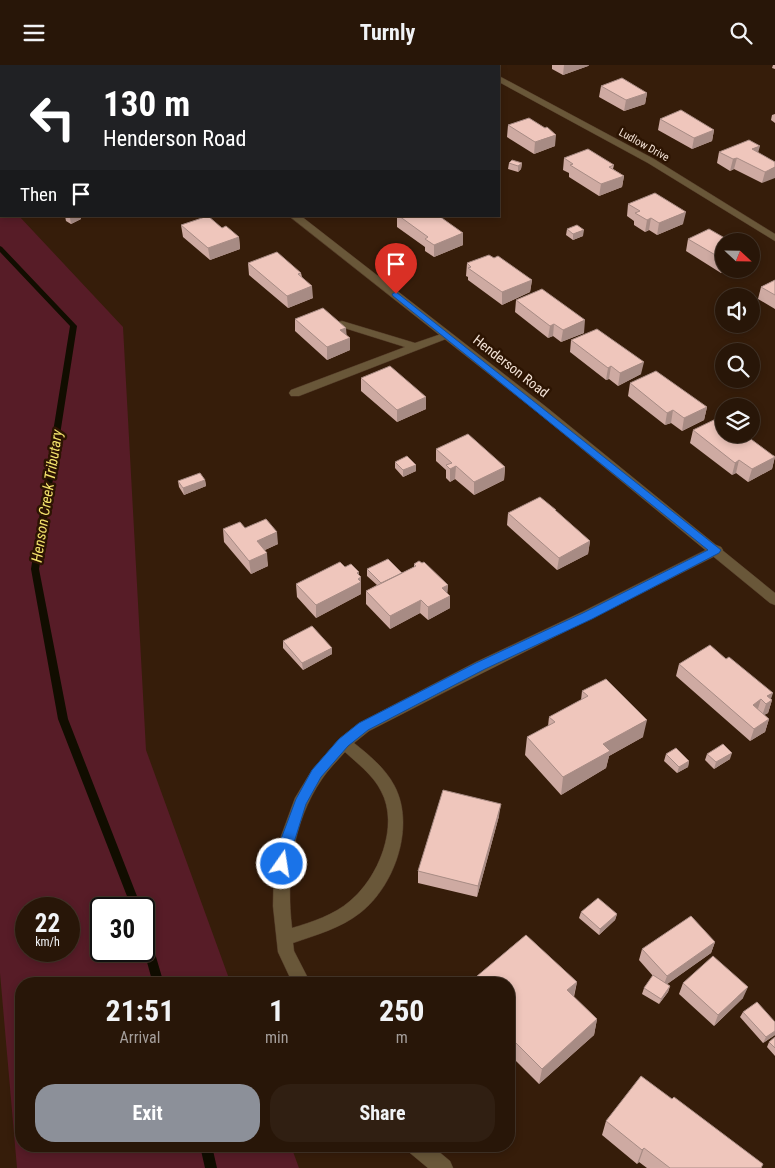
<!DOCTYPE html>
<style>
:root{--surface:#281608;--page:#301f12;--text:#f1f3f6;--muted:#a59f9c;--line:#443529;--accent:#8c9099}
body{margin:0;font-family:"Roboto Condensed",sans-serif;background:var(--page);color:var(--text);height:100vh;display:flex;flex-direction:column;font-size:19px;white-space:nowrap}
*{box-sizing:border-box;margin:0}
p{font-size:16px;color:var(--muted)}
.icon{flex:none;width:28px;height:28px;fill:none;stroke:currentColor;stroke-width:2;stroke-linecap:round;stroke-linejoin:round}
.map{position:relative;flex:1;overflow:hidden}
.side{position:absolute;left:15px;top:912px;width:500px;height:175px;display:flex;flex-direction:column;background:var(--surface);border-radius:20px;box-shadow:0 2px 8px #0003,0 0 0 1px var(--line)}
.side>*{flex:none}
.top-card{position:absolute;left:0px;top:0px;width:500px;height:152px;box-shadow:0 2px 8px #0003,0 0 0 1px var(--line);background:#202124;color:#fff;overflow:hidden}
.needle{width:32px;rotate:112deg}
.buttons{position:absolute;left:715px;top:168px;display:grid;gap:10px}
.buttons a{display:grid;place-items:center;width:45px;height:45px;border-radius:50%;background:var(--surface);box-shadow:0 2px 8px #0003,0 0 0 1px var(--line);font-size:25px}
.speed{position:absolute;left:15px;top:832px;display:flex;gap:10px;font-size:25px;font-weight:700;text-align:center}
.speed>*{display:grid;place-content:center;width:65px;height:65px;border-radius:50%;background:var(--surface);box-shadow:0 2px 8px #0003,0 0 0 1px var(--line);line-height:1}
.speed small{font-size:12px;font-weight:400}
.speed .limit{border:2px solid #111;border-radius:8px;background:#fff;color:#111}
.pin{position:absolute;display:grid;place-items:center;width:42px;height:42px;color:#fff;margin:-51px -21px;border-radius:50% 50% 50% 0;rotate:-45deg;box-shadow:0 0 5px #0007}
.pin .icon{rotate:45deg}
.me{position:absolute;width:55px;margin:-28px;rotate:13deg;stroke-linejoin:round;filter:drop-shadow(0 0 4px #0008)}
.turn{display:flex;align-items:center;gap:18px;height:105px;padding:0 20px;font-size:22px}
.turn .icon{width:65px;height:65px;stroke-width:2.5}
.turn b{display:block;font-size:35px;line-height:42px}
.then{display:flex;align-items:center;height:48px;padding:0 20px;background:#0003;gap:10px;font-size:19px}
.eta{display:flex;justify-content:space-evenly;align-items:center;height:85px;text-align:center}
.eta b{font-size:30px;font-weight:700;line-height:35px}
.button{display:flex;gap:10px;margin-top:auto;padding:10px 20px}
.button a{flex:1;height:58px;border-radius:20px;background:var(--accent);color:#fff;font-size:20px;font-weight:700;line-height:58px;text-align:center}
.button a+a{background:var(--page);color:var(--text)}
header{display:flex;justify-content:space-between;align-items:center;height:65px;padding:0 20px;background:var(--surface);font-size:22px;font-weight:700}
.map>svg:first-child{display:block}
</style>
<header><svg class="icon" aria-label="menu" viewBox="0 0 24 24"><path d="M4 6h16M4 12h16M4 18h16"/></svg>Turnly<svg class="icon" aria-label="search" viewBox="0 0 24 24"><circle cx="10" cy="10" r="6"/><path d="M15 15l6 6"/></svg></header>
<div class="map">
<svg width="775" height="1103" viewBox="0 0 775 1103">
<rect width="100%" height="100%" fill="#361d0a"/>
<path fill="#571c27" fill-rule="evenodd" d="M0,130L1,151H19L123,262L146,685L231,919H21V1081H291L299,1103H17L0,908ZM26,844H69V886H26ZM101,844H144V886H101Z"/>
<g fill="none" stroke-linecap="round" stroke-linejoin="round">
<path fill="#110d00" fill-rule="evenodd" d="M0,181L2,182L77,261L39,504L68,654L142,844H132L58,654L31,504L70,261L0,187Z
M144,863L148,865L149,868L164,919H153L144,886Z
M200,1081H212L217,1103H205Z"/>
<defs>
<path id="minor" d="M470,0H480V1H471Z
M499,11L654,94L775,169V176L648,98L499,17Z
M342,256L415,278L447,267L453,270L451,272L299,331H291L289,328L291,325L405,282L338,261L337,259L338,257Z
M716,480L721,482L723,485L721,488C604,548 486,605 369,666L354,678C369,690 385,703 394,720C416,760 395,821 360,848C341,863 316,870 293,878L294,886L311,919H293L278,887L273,841L274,799L280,774L295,733L312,705L339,674L359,658L476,597L582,547ZM345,687C358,699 373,710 381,726C400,761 378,813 350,836C334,850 312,857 292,863C286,812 292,758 322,714C328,705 337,696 345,687Z
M408,1081H432L450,1096L453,1103H428L410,1088Z"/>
<path id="tertiary" d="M98,0H108V1H99Z
M289,151H301L545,341L775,528V540L770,538L537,347Z"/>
</defs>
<use href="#minor" stroke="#503826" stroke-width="1"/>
<use href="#tertiary" stroke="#503826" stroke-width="1"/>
<use href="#minor" fill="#695739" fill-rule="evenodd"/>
<use href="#tertiary" fill="#695739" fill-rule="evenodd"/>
</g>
<path fill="#ceaaa2" d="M219,0H251H250V1H221Z
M552,0H589L588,1L563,10L552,4Z
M773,0H775V4L772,3Z
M601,21L647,28L645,39L624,46L599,32Z
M775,49V58L771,55L772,50Z
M660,54L714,65L712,76L692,84L658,65Z
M508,60L555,81L534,89L507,72Z
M719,87L758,88L775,97L762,118L734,104L730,106L717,98Z
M564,93L614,100L613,104L624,111L622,122L599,131L569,112V108L563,105Z
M509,98H522L521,104L518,107L508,104Z
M628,139L683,159L657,170L649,165L645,167L634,160V156L627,151Z
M65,151H81V154L71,159L66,156Z
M397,151H439L463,180L434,192L425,186V182L397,162Z
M181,160L222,163L239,172L240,184L210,195L183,172Z
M567,164L583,171L573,175L566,170Z
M688,174L724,176V204L721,208L686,186Z
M494,193L532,215L530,227L502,240L468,215V212L466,211L467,198Z
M248,198L301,208L302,212L313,233L288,243L249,210Z
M775,215V244L758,234L761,222Z
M516,235L584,268L561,277L553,271L548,273L515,247Z
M295,254L346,263V270L350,273V285L327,295L295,266Z
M571,275L641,309L618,321L609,314L606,315L570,287Z
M361,313L426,332V344L397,357L361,326Z
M630,318L707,342L704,355L682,366L671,358L665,360L628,331Z
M693,365L775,391L772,404L748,417L736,408L732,410L690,378Z
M436,384L505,402L504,415L474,430L455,414L450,417L446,413V405L436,396Z
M395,397L416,400V406L403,412L395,403Z
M205,415L206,421L184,430L179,422L178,416Z
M556,446L590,476L588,489L557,505L507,460L508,448Z
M245,463L278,479L265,485L268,501L251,509L224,477L223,464Z
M414,499L448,520L447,528L450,543L428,555L420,548L390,564L366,539V526L377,520L367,511V504L402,508L414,502Z
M345,502L359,510L361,525V529L316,553L297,532L296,519Z
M283,576L332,589L303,605L283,583Z
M679,599L771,634L772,635L768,648L764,650L769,654L765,667L750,676L676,611Z
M582,626L643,672L609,691L606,703L561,730L525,690L527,672L548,661L549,652L581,635Z
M666,689L689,696L688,702L677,708L664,696Z
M707,689L730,694L714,704L705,695Z
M499,751L477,832L418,818V806Z
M581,847L617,849L615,855L599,870L579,853Z
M526,870L577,917L574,932L597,954L594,970L539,1019L509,989V919H470V917Z
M715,877L711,888L667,919L670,921L668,927L659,939L642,929L644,923L653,911L639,895L642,884Z
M683,918L743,933L714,961L679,929Z
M743,947L775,957V970L763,978L740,952Z
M775,972V991L767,982L769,977Z
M672,1034L763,1099L761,1103H647L639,1097L637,1099L602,1070L606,1056Z"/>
<path fill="#a78b84" d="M0,0H22V1H1V6L0,7Z
M233,0H251H250V1H233Z
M564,0H589L588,1L563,10Z
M647,28L645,39L624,46L626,35Z
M714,65L712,76L692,84L694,73Z
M556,70L555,81L534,89L535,77Z
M760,81L757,92L752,84Z
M737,93L734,104L730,106L733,94Z
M522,98L521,104L518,107V101Z
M775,102V113L762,118L765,107Z
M624,111L622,122L599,131L601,119Z
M686,147L683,159L657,170L659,158Z
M73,151H81V154L71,159L70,153Z
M651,153L649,165L645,167L647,155Z
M584,165L583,171L573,175V169Z
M463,168V180L434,192V180Z
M239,172L240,184L210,195L208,183Z
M724,196V204H730L721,208Z
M532,215L530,227L502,240V227Z
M312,221L313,233L288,243L287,231Z
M585,255L584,268L561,277L563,265Z
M554,259L553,271L548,273L550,261Z
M346,263L347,274L350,273V285L327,295V282L340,265Z
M644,297L641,309L618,321L620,308Z
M611,301L609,314L606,315L608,303Z
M426,332V344L397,357V345Z
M707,342L704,355L682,366L684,353Z
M673,345L671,358L665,360L667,348Z
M775,392L772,404L748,417L752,404Z
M739,395L736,408L732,410L735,398Z
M416,400V406L403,412V405Z
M456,401L455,414L450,417V404Z
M505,402L504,415L474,430V417Z
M205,415L206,421L184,430L183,423Z
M277,467L278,479L258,488L257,476Z
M590,476L588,489L557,505L559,493Z
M267,488L268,501L251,509L249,496Z
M359,507V513L361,512V529L316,553V540Z
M448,520L447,532L450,531V543L428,555V542L442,523Z
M421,535L420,548L390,564V551Z
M332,583V589L303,605L302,598Z
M773,628L770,637L772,635L768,648L762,651L766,639L767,631Z
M761,634L757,647L753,640Z
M769,654L765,667L750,676L754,664Z
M647,655L643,672L609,691L606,703L561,730L563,712L603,679Z
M732,688L730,694L714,704L716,697Z
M689,696L688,702L677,708L679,702Z
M501,739L499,751L477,832L478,821Z
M617,849L615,855L599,870L600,864Z
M715,877L711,888L663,922L667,911Z
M577,917L573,933L567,925Z
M670,921L668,927L659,939L661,934Z
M748,922L743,933L714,961L718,950Z
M597,954L594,970L539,1019L542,1004Z
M775,966V970L763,978L766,972Z
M644,1083L639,1097L637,1099L642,1085Z"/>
<path fill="#efc6bc" stroke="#a78b84" d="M622,13L647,28L626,35L601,21Z
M681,45L714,65L694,73L660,54Z
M529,53L545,63L547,62L556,70L535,77L508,60Z
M749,75L760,81L752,84L775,97V102L765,107L737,93L733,94L719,87Z
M588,84L614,100L609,102L624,111L601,119L570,100L573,99L564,93Z
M512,95L522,98L518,101L509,98Z
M655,128L686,147L659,158L651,153L647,155L635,148L640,146L628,139Z
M208,151L222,163L226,161L239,172L208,183L181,160Z
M399,151H439L463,168L434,180L425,174L428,172Z
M577,160L584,165L573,169L567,164Z
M709,164L730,176H724V195L688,174Z
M277,187L301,208L298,209L312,221L287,231L248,198Z
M489,190L494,193L498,191L532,215L502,227L468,203L471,202L467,198Z
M775,215V230L761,222Z
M542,224L585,255L563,265L554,259L550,261L516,235Z
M323,243L346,263L340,265L350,273L327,282L295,254Z
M597,264L644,297L620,308L611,301L608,303L571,275Z
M390,301L426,332L397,345L361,313Z
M656,306L707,342L684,353L673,345L667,348L630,318Z
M720,352L724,354V369H744L775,392L752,404L739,395L735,398L693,365Z
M468,369L505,402L474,417L456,401L450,404L446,400L452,398L436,384Z
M407,391L416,400L403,405L395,397Z
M200,408L205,415L183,423L178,416Z
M540,432L556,445H555L590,476L559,493L508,448Z
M266,454L277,467L257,476L267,488L249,496L223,464L240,457L245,463Z
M388,494L402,508L381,518L367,504Z
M419,496L422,498L424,497L448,520L442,523L450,531L428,542L421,535L390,551L366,526L416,501L414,499Z
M340,497L345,502L351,499L359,507L357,508L361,512L358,514L361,517L316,540L296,519Z
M312,561L332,583L302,598L283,576Z
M710,580L726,594L729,592L773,628L767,631L772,635L766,639L761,634L753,640L769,654L754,664L679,599Z
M606,614L647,655L603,679L610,686L563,712L527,672L555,657L549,652L588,631L582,626Z
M723,679L732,688L716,697L707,689Z
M676,683L689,696L679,702L666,689Z
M443,725L501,739L478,821L418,806Z
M598,833L617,849L600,864L581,847Z
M691,851L715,877L667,911L642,884Z
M526,870L577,917L567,925L597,954L542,1004L509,971V964L513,960L509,957V919H471L470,917Z
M713,891L748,922L718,950L683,918Z
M653,910L670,921L661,934L644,923Z
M757,937L775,957V966L766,972L743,947Z
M775,972V983L769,977Z
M641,1011L672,1034L674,1032L763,1099L761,1103H670L644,1083L642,1085L606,1056Z"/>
<path fill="#1a73e8" stroke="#114b97" d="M396,227L721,485L719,488L592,554L485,604L368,665L348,681L321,712L306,739L286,803L282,805L277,803L275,799L281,774L296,734L312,705L339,674L359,658L476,598L583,548L708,485L393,231L392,229Z"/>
<g text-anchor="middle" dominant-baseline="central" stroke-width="5" stroke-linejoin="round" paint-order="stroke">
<g font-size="11" fill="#f2e1d5" stroke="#2c1402">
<text transform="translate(644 80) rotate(29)">Ludlow Drive</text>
</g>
<g font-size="14" fill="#f2e1d5" stroke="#2c1402">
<text transform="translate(511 301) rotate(38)">Henderson Road</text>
</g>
<g font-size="15" font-style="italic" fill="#f2e16b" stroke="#2c1402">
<text transform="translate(47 431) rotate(-81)">Henson Creek Tributary</text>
</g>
</g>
</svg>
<div class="buttons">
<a><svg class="needle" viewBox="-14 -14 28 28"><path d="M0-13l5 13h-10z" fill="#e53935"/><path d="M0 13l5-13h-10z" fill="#a59f9c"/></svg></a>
<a><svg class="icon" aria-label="sound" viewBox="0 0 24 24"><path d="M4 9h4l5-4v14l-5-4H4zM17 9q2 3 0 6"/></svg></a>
<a><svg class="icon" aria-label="search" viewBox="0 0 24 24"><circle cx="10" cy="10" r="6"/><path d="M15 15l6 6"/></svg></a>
<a><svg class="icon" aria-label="layers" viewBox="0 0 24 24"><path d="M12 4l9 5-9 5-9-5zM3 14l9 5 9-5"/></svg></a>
</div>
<div class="speed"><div>22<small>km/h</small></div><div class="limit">30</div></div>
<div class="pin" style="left:396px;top:229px;background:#d93025"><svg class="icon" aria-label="arrive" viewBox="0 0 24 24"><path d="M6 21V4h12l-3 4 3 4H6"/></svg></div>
<svg class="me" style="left:282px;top:799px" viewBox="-20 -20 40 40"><circle r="17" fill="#1a73e8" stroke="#fff" stroke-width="3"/><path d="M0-11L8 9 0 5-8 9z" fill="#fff"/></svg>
<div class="top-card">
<div class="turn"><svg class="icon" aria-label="left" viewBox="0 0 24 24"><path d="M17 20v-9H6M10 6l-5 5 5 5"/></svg><div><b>130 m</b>Henderson Road</div></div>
<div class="then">Then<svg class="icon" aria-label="arrive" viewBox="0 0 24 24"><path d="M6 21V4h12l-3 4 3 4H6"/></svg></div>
</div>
<section class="side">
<div class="eta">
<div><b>21:51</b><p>Arrival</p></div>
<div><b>1</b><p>min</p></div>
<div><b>250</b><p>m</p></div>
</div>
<div class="button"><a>Exit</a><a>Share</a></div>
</section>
</div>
